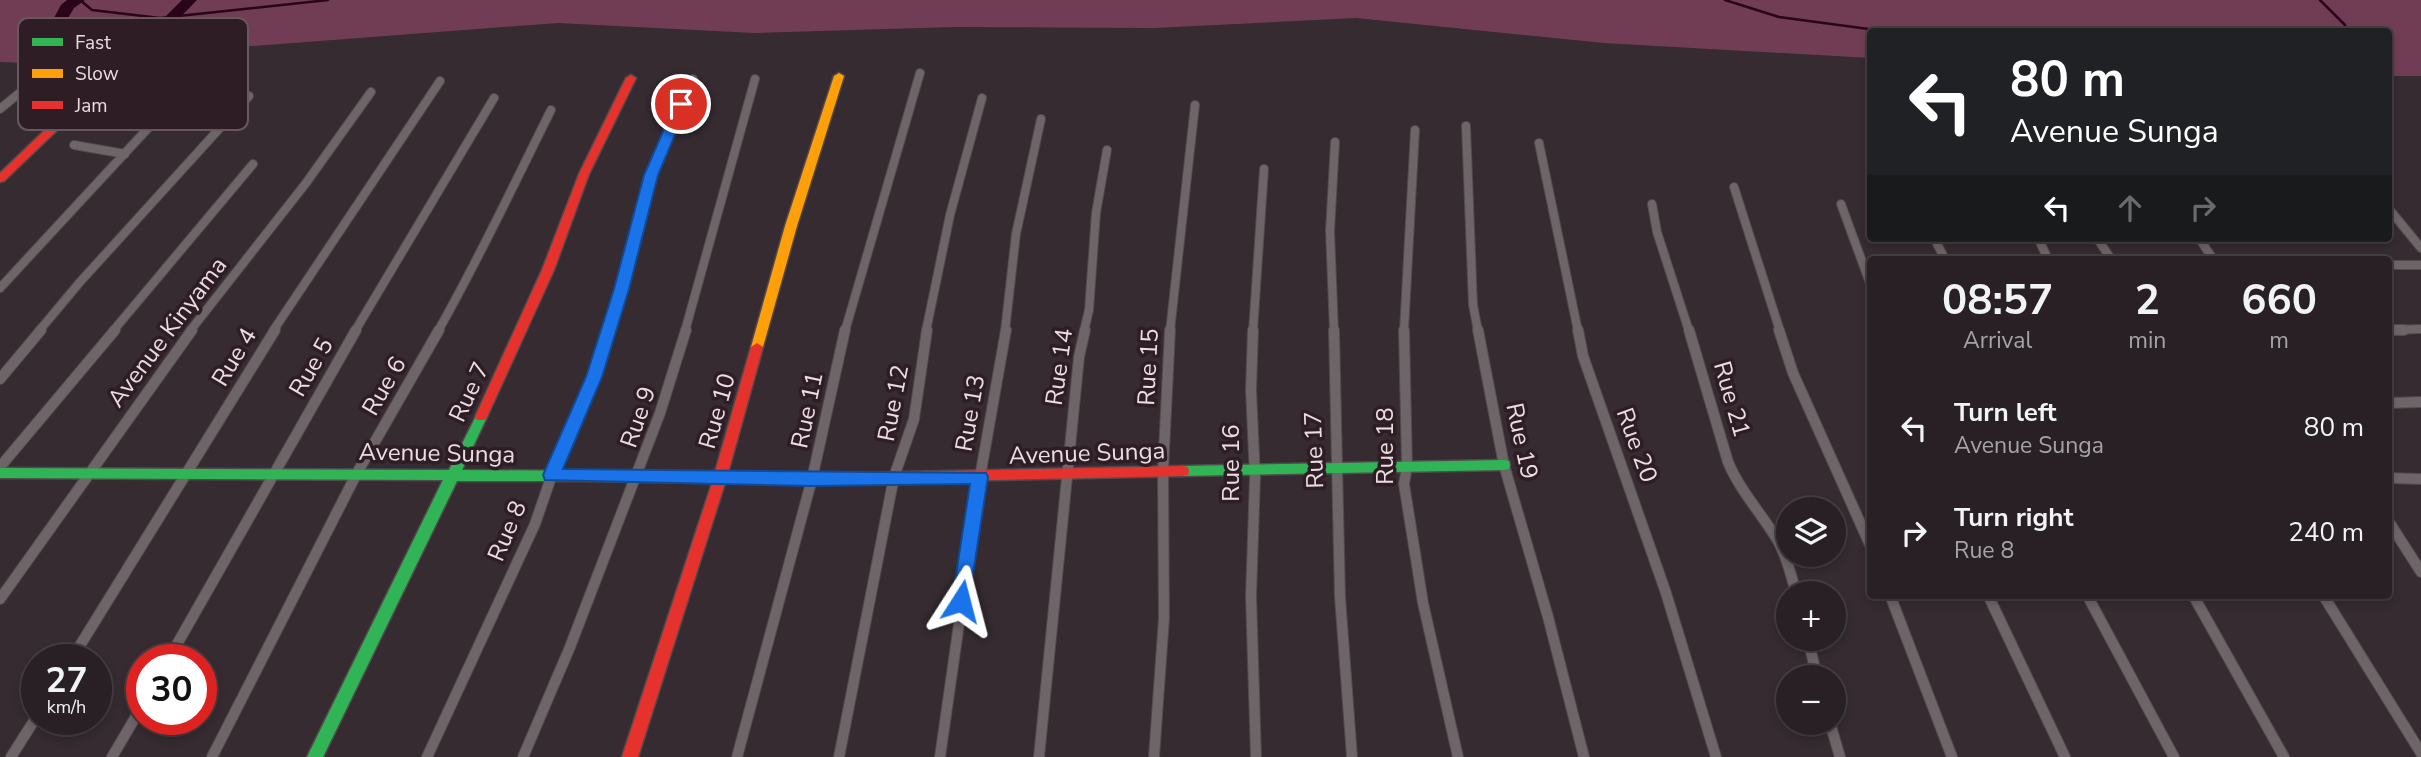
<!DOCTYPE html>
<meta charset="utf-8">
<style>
:root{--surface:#282024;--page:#342d31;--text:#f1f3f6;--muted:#a5a3a6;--line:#443e41}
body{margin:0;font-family:"Nunito Sans",sans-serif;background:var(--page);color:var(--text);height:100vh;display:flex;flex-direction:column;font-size:26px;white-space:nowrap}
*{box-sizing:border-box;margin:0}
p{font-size:23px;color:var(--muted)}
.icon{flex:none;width:38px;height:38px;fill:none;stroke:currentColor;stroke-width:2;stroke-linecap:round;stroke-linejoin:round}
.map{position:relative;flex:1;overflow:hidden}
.details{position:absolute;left:1867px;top:256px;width:525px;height:343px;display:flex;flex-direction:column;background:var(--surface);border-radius:7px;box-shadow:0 4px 10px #0003,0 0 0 2px var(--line)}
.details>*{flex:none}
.banner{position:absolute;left:1867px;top:28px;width:525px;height:214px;border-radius:7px;box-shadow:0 4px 10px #0003,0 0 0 2px var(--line);background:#202124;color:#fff;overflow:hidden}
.fabs{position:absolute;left:1776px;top:497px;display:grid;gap:14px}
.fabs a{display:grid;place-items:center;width:70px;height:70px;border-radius:50%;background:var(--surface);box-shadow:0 4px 10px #0003,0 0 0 2px var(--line);font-size:35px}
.speed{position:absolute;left:21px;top:644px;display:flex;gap:14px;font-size:35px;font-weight:700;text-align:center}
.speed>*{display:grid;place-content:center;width:91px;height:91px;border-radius:50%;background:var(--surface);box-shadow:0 4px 10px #0003,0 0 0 2px var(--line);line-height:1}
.speed small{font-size:18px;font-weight:400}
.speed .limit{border:10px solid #d22;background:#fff;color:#111}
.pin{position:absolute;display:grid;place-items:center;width:60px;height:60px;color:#fff;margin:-30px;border:4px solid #fff;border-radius:50%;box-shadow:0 2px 7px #0007}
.me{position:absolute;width:77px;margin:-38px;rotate:9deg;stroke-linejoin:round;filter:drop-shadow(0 0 5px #0008)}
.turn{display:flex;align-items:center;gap:24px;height:147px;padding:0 28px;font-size:32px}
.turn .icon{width:91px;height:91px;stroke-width:2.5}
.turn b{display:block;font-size:49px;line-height:60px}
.lanes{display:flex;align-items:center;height:66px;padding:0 28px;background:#0003;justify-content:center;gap:35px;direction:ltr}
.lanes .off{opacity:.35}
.eta{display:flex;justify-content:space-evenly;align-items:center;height:119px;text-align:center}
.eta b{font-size:42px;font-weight:700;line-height:49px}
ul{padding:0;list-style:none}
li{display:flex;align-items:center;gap:21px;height:105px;padding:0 28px}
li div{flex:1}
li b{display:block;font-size:26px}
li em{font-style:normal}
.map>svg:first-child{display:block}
</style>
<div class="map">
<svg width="2421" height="757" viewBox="0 0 2421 757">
<rect width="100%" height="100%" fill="#352b30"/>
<path fill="#713d55" d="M0,0H2421V76H2389V32H1871V58L1604,43L1356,18L1154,28L954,27L754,33L558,23L27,63L0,62Z"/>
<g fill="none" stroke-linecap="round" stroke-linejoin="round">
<path stroke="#2a0418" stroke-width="2.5" d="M80,0L92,10L160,18L328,0
M1725,0L1779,17L1891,32
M2320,0L2345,25L2346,32"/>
<path fill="#2a0418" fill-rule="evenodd" d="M67,0H85L74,8L61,30H51L49,27L61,5Z
M182,0H197L163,35H153L151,32L153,29Z"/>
<defs>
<path id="street-far1" d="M0,109L28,86
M1466,126L1473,305L1478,331
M1539,143L1578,331
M74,145L125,154
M1734,187L1780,331
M1652,204L1657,232L1689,331
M1841,204L1871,286
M2389,209L2421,248
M1934,238L1945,259
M2038,238L2048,259
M2097,238L2111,259
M2199,238L2213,259
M2389,265H2421
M0,288L176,98
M2389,330L2421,329
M39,331L80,282L249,96
M113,331L253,164
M190,331L306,183L371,92
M273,331L440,81
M355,331L494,98
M438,331C479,259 514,184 551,110
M609,331L651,175L693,79
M685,331L755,79
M845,331L920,73
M926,331L950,215L982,98
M1005,331L1016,234L1041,119
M1084,331L1089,310L1096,213L1107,150
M1170,331L1195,105
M1253,331L1264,169
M1334,331L1330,231L1335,142
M1404,331L1415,130"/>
<path id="street" d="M1253,330L1251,390L1255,477L1251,596L1256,757
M1334,330L1340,597L1352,757
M1404,330L1407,467L1404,484L1423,603L1458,757
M1478,330L1504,465L1548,617L1584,757
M1578,330L1583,356L1666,593L1716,757
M1689,330L1728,462C1740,491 1762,514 1778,541C1787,557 1791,575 1796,593
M1779,330L1793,373L1871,547
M2389,330H2404
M0,379L41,330
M2389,403L2421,402
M0,467L115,330
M2389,478L2421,479
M2389,522L2421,572
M1890,595L1952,757
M1988,595L2065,757
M2087,595L2174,757
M2193,595L2284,757
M2323,595L2421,753
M0,599L192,330
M1808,639L1817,677
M71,660L275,330
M168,660L356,330
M1830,723L1840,757
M11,757L37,716
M112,757L142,706
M212,757L357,473L439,330
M427,757L535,524L556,463L594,377L609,330
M523,757L570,647L660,413L686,330
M737,757L812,479L845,330
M839,757L894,477L914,419L927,330
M940,757L980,477L1006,330
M1039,757L1079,357L1085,330
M1154,757L1164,618L1163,471L1170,330"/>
<path id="fast" d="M481,412L485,414L487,417L462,470L590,471L595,472L597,476L595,480L590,481H457L323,757H307L443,480L0,478V468L449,470L477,414Z
M1504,460L1509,461L1510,465L1509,469L1504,470L1183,476L1178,475L1177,471L1178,467L1183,466Z"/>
<path id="slow" d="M839,73L844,76L797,226L763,347L757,351L751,347L785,226L834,76Z"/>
<path id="jam" d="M631,75L636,78L589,174L554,270L487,417L485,420H477L475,417L542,270L579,174L626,78Z
M93,87L98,90L97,92L4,181L0,182V173L89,88Z
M757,343L763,347L728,473L812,474L1183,466L1188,467L1189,471L1188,475L1183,476L812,484L725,483L638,757H622L712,483L590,481L585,480L583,476L585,472L590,471L715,472L751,347Z"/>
</defs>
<use href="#street-far1" stroke="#51494c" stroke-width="10"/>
<use href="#street" stroke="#51494c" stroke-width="12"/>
<use href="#fast" stroke="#51494c" stroke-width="3"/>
<use href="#slow" stroke="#51494c" stroke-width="3"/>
<use href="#jam" stroke="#51494c" stroke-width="3"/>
<use href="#street-far1" stroke="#6d6568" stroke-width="8"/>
<use href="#street" stroke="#6d6568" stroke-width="10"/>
<use href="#fast" fill="#30b455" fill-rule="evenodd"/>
<use href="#slow" fill="#ff9f0a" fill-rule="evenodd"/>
<use href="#jam" fill="#e5322d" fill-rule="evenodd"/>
</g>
<path fill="#1a73e8" stroke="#114b97" stroke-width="2" d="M681,100L688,104L658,175L629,289L602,377L563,469L986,473L988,477L968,607L961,609L955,607L952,601L970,484L812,486L545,480L543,475L586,377L614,289L644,175L675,104Z"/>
<g text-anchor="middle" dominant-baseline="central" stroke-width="7" stroke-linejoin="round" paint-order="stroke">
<g font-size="24" fill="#e9dde2" stroke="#2f1d25">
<text transform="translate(167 332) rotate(-53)">Avenue Kinyama</text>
<text transform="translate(234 357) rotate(-59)">Rue 4</text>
<text transform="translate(311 367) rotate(-60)">Rue 5</text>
<text transform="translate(1059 367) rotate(-82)">Rue 14</text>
<text transform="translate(1148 367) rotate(-87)">Rue 15</text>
<text transform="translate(384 386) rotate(-60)">Rue 6</text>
<text transform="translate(469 392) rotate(-65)">Rue 7</text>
<text transform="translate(1732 399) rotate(74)">Rue 21</text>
<text transform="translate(893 403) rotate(-79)">Rue 12</text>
<text transform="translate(807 410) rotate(-78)">Rue 11</text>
<text transform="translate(717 411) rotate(-74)">Rue 10</text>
<text transform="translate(970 413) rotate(-80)">Rue 13</text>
<text transform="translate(638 417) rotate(-71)">Rue 9</text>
<text transform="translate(1522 441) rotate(78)">Rue 19</text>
<text transform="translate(1637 445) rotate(70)">Rue 20</text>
<text transform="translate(1385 446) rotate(-90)">Rue 18</text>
<text transform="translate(1314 450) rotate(-92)">Rue 17</text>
<text transform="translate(437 453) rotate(1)">Avenue Sunga</text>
<text transform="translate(1087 453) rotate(-2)">Avenue Sunga</text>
<text transform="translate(1231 463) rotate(-90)">Rue 16</text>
<text transform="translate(507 531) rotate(-67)">Rue 8</text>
</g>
</g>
<rect x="18" y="18" width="230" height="112" rx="10" fill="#2f1d25" stroke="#67575e" stroke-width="2"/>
<rect x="32" y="38" width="31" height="8" fill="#30b455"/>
<rect x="32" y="69" width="31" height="9" fill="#ff9f0a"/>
<rect x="32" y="101" width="31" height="8" fill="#e5322d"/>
<g font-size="19" fill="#e9dde2">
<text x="75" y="49">Fast</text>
<text x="75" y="80">Slow</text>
<text x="75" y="112">Jam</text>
</g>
</svg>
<div class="fabs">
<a><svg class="icon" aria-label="layers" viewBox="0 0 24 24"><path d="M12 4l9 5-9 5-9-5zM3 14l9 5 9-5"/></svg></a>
<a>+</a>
<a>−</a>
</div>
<div class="speed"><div>27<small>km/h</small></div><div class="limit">30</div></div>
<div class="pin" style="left:681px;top:104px;background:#d93025"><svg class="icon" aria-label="arrive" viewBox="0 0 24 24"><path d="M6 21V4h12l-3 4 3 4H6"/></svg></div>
<svg class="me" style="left:961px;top:601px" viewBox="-20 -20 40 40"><path d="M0-17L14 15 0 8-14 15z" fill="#1a73e8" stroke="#fff" stroke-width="4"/></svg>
<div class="banner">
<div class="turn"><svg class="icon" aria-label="left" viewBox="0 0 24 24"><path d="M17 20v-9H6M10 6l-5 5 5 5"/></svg><div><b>80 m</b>Avenue Sunga</div></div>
<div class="lanes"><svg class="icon" aria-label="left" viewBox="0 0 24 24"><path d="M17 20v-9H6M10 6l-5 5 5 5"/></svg><svg class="icon off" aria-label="ahead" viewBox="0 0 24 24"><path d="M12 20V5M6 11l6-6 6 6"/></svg><svg class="icon off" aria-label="right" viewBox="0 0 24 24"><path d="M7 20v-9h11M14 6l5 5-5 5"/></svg></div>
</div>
<section class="details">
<div class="eta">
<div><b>08:57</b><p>Arrival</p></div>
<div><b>2</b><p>min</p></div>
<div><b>660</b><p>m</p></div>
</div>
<ul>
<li><svg class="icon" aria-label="left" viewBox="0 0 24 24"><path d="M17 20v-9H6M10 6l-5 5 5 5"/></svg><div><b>Turn left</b><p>Avenue Sunga</p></div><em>80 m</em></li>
<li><svg class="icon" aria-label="right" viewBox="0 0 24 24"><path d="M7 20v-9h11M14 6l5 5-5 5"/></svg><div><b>Turn right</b><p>Rue 8</p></div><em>240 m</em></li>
</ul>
</section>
</div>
